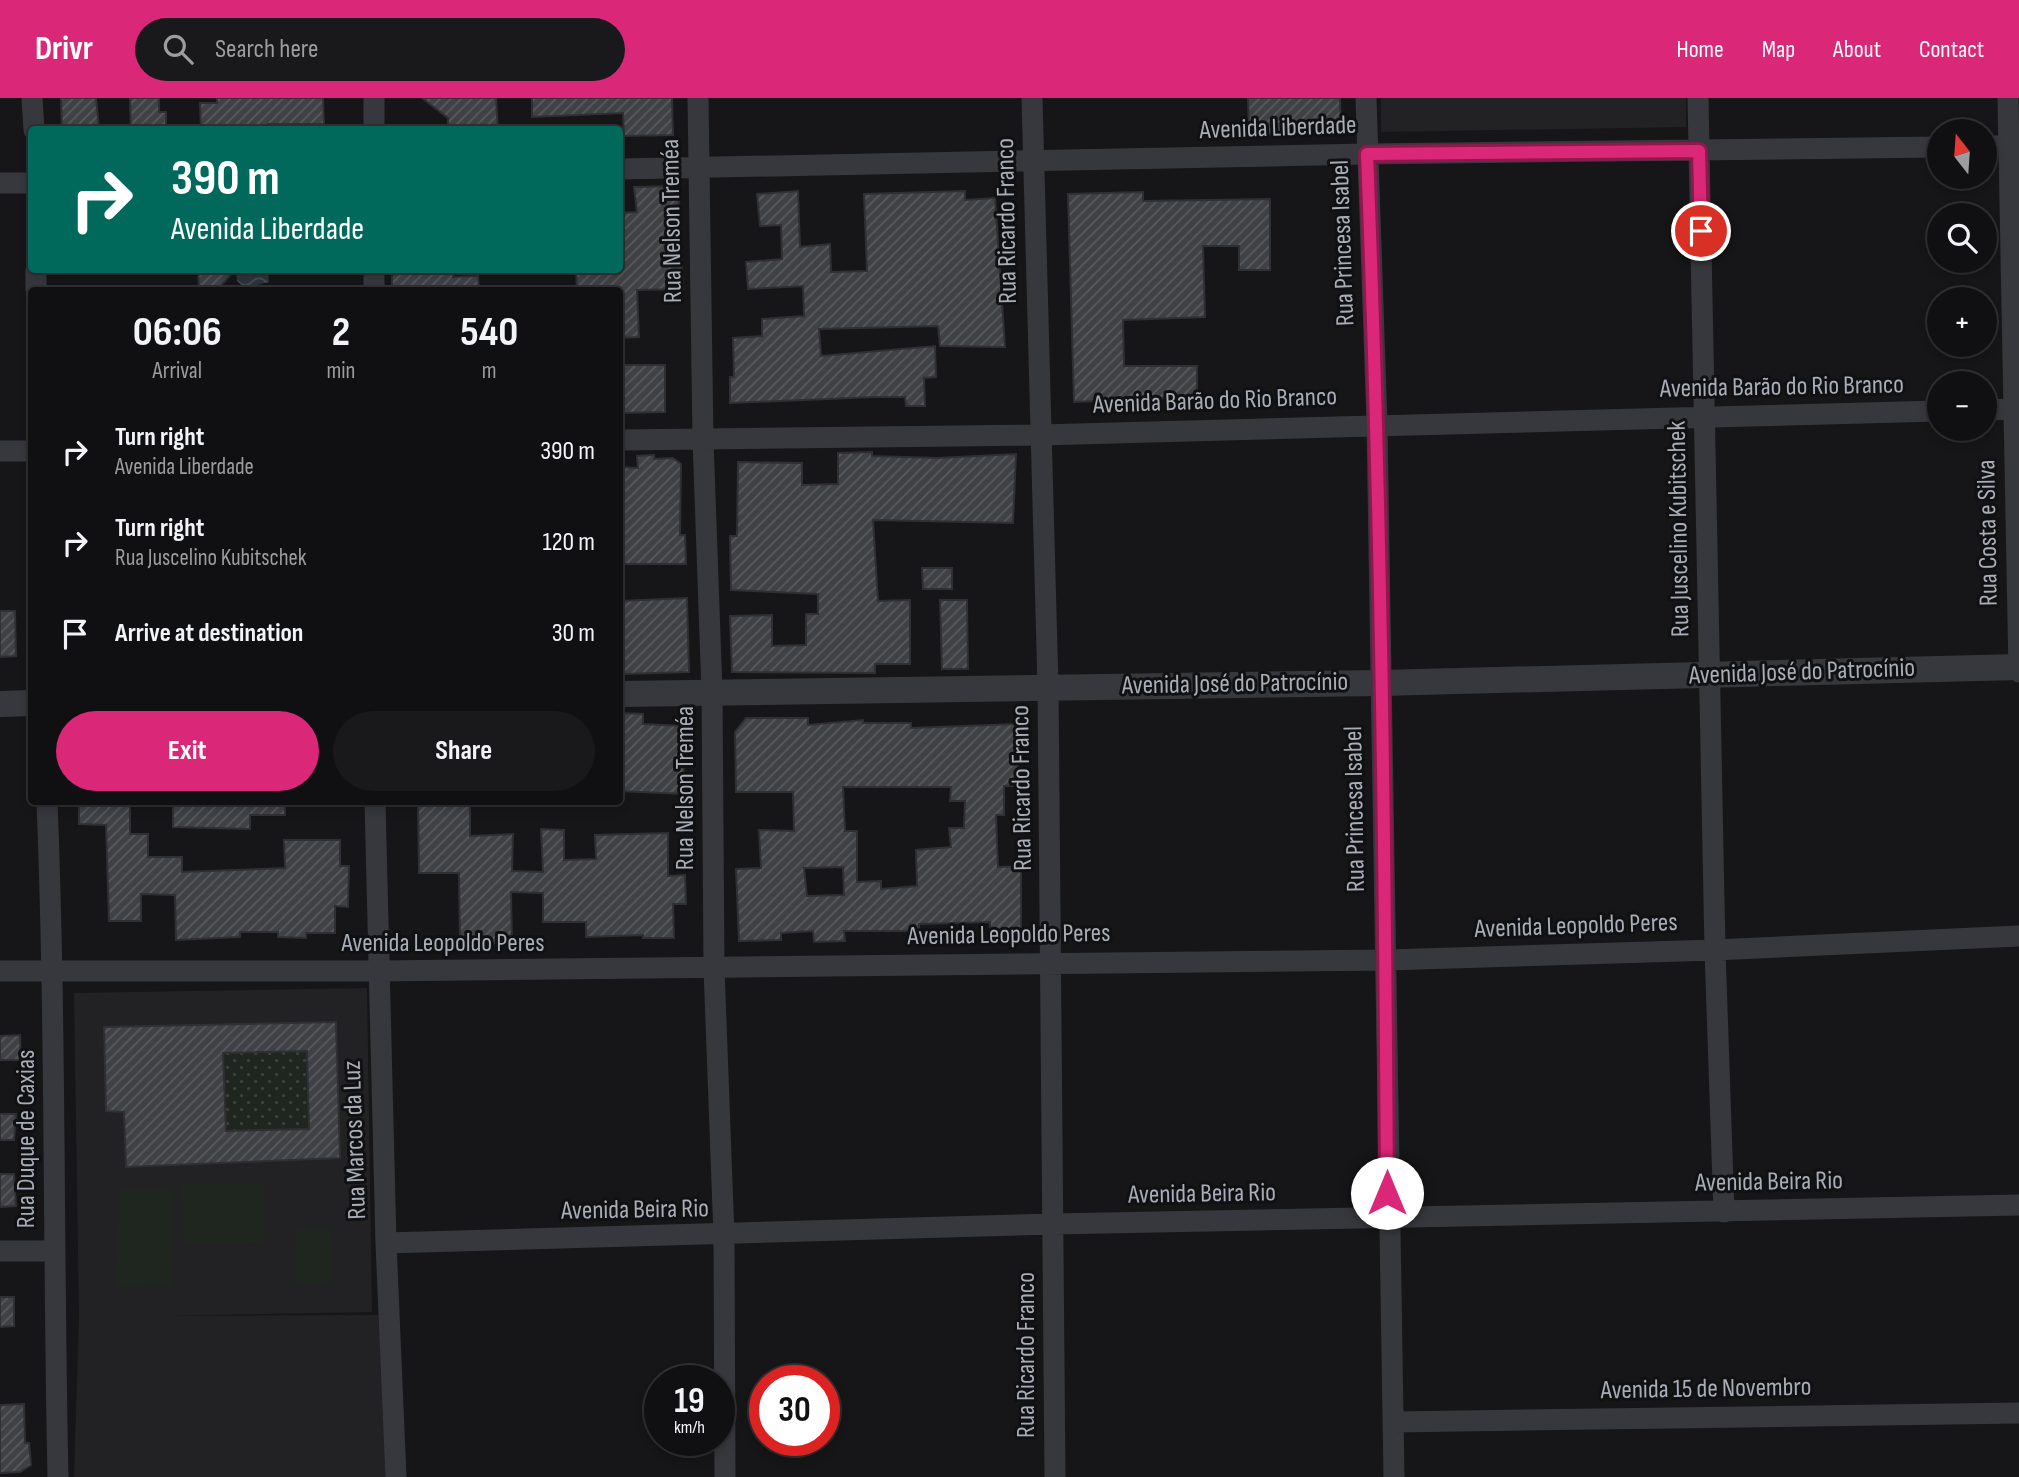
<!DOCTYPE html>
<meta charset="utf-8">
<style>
:root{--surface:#101012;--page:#19191b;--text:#f1f3f6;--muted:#9c9d9f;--line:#303032;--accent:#db2777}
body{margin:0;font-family:"Sofia Sans Condensed",sans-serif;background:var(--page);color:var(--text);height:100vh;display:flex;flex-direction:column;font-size:26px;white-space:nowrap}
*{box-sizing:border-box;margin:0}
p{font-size:23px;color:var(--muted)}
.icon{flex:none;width:38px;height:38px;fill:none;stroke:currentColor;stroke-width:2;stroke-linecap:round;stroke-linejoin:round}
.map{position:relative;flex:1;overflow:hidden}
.sheet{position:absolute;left:28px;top:189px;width:595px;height:518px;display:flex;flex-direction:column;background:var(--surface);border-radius:7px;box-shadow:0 4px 10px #0003,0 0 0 2px var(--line)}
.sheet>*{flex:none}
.guide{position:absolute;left:28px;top:28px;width:595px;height:147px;border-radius:7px;box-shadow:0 4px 10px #0003,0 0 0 2px var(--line);background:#00695c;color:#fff;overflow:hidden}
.needle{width:46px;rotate:343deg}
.fabs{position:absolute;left:1927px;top:21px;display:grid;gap:14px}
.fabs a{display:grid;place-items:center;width:70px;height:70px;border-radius:50%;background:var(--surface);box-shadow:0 4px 10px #0003,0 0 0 2px var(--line);font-size:35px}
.speed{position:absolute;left:644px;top:1267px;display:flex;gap:14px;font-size:35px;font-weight:700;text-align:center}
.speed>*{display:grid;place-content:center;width:91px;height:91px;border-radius:50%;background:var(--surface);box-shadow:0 4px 10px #0003,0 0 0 2px var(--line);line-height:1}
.speed small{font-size:18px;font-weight:400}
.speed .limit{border:10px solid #d22;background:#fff;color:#111}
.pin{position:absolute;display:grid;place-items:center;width:60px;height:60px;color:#fff;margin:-30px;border:4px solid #fff;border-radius:50%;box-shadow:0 2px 7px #0007}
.me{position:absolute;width:77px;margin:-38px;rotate:0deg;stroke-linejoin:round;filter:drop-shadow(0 0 5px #0008)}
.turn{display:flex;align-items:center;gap:24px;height:147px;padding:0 28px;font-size:32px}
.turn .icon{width:91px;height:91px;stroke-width:2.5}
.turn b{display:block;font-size:49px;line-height:60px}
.eta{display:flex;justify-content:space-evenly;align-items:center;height:119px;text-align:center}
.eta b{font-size:42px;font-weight:700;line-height:49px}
.button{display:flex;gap:14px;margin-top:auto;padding:14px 28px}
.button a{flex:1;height:80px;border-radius:42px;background:var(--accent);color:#fff;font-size:28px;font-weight:700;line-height:80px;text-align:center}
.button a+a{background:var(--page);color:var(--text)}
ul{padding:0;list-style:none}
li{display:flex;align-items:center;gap:21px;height:91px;padding:0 28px}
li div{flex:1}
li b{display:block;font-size:26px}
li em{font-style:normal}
header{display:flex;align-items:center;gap:42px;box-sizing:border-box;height:98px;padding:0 35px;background:var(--accent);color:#fff}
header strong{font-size:33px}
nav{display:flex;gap:38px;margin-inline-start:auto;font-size:24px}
.search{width:490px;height:63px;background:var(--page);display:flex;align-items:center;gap:18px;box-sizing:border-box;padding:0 24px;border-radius:38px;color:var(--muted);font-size:26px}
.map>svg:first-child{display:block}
</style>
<header>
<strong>Drivr</strong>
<div class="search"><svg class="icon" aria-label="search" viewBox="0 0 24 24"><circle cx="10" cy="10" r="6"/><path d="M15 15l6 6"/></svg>Search here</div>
<nav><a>Home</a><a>Map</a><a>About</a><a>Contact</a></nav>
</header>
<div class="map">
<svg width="2019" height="1379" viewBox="0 0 2019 1379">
<defs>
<pattern id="garden-dots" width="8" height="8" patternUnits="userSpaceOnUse" patternTransform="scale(1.75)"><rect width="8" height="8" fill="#1e261f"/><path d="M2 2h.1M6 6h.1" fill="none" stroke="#3c433d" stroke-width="1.8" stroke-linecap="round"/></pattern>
<pattern id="water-waves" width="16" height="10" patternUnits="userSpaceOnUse" patternTransform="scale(1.75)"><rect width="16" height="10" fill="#2c353c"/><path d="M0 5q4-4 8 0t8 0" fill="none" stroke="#485056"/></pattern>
<pattern id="building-hatch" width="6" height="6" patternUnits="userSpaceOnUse" patternTransform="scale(1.75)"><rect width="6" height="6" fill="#404145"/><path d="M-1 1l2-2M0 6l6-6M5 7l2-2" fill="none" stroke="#595a5e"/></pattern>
</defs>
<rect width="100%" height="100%" fill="#161618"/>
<path fill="#222225" d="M1381,0H1686V29L1381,34Z
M367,890L372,1214L166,1218L391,1217L396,1379H74L79,1219L74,895Z"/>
<path fill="url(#garden-dots)" d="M307,953L309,1031L226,1033L223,955Z"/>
<path fill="#1e261f" d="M264,1085L266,1145L184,1146L181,1086Z
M174,1091L172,1187L116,1189L119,1092Z
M330,1130L333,1184L296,1186V1132Z"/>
<path fill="url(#water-waves)" d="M268,172L269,184L245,190L237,183L236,173Z"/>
<path fill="url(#building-hatch)" stroke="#303034" stroke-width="2" fill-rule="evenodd" d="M61,0H96L99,32H62Z
M130,0H159V14H166V32H131Z
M217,0H323L324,26H268V32H201L200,5H217Z
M422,0H496L498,32H448V20Z
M532,0H672L673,37L624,38L623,15L532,19Z
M1248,0H1340L1341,28L1334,34L1249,37Z
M678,88L683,191L637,192L639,239L620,240V189L577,191L576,172H620V115L637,114L634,89Z
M798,93L800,149L830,146L831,174L867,173L864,96L965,93V102L995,100L1005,249L940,248L938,228L819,231L821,258L935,248L936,279L924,280L925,308H906L905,299H875L730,305V279H734L733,240L762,238V221L804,218L803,188L748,191L746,164L782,161L781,127L760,128L757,96Z
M1143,94V103L1270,101V172H1239V148H1203L1205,219L1123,222L1124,268H1197V299L1074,304L1068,96Z
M198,172H235L217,192H199Z
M392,172H454L453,179L478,178L479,192H392Z
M620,267H665V314L620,315Z
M872,354V358L937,360L1016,356L1013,425L873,422L878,503L910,502V566H875V575L732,574L730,518L772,517V548L806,547V516H818V496L731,492L730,438H737L738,364L802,365V387L838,386V355Z
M654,357V361L673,360L681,366L680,437H685L686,466H620V369L638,370L637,358Z
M922,470H952V491H923Z
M687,500L689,574L624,576V567H620V503Z
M940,502H967L968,571H942Z
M0,513H15L16,558L0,559Z
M620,615L643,616V626L683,628L684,696L620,693Z
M746,620H808V627L863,622V625H911V630L1016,626L1019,688H1004V717H996L998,769L1021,768V833H990V824L919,826V833H844L845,843L814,844L813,833L781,835V842L739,843L736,771L761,770L759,732L794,733L793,694H736L735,634ZM843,689H951L950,703H965L964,730H949L951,749L916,752L917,788L881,791V783L857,784V733H845ZM843,769L844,797L807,798L804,770Z
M79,704H130V736H148V759H182V774L285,770L284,742H340V768H349L348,809L335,808V835H306V840L278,839V834H240V839L176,842L175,797L141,796V823H109L106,727L79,726Z
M173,704H285V717H250V731L173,729Z
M418,704H470V738L513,736L512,773L543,774L541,731L564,732V762L596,761L595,737L668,735V778L685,777L686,806H673L674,840H643V837L586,839V824H543V795L511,794L512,844L460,848L459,775H419Z
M336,924L340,1060L126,1069L124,1014L106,1013L104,929ZM307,953L309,1031L226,1033L223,955Z
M20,937L21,962H0V938Z
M0,1016H16L14,1042H0Z
M0,1076H14L16,1108L0,1109Z
M0,1199H14V1228L0,1229Z
M24,1306L25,1345H29L31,1367L20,1374L0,1375V1307Z"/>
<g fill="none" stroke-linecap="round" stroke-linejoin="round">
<path stroke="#37383d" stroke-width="21" d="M32,0L34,32
M374,0V32
M698,0L703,341L712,594L714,870L724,1138L725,1379
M1032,0L1048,588L1055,1379
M1366,0L1377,326L1394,1379
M1698,0L1715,852L1724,1114
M2008,0L2019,574
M1984,48H2019
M620,71L1367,56L1939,49
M0,85H32
M36,172V192
M374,192V172
M1984,312L2019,311
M620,342L1040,337L1939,313
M0,353H32
M47,704C56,929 53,1154 58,1379
M375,704L386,1145L396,1379
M0,873H378L1386,862L1715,852L2019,838
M386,1145L1053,1126L2019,1107
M0,1153H53
M1393,1324L2019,1315"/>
<path stroke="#37383d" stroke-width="26" d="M620,596L1380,585L2019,569
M0,606L32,605"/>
</g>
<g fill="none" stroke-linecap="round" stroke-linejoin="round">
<defs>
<path id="route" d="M1387,1095C1385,748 1381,402 1367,56L1699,53L1701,133"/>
</defs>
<use href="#route" stroke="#8e194d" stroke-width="18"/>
<use href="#route" stroke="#db2777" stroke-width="12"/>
</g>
<g text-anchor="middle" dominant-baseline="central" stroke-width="6" stroke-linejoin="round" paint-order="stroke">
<g font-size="26" fill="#a8adb8" stroke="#111113">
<text transform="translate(1278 30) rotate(-2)">Avenida Liberdade</text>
<text transform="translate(672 123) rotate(-91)">Rua Nelson Treméa</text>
<text transform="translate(1007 123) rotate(-91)">Rua Ricardo Franco</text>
<text transform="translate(1343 145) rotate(-92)">Rua Princesa Isabel</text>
<text transform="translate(1782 289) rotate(-1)">Avenida Barão do Rio Branco</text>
<text transform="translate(1215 303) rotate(-2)">Avenida Barão do Rio Branco</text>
<text transform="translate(1679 431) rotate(-91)">Rua Juscelino Kubitschek</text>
<text transform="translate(1988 435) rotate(-91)">Rua Costa e Silva</text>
<text transform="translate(1802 574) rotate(-2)">Avenida José do Patrocínio</text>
<text transform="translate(1235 586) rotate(-1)">Avenida José do Patrocínio</text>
<text transform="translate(685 690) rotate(-90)">Rua Nelson Treméa</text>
<text transform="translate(1022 690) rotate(-91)">Rua Ricardo Franco</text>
<text transform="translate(1355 711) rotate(-91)">Rua Princesa Isabel</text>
<text transform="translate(1576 828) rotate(-2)">Avenida Leopoldo Peres</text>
<text transform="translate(1009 837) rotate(-1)">Avenida Leopoldo Peres</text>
<text x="443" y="845">Avenida Leopoldo Peres</text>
<text transform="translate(26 1041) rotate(-90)">Rua Duque de Caxias</text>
<text transform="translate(355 1042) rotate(-92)">Rua Marcos da Luz</text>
<text transform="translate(1769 1084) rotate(-1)">Avenida Beira Rio</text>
<text transform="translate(1202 1096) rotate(-1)">Avenida Beira Rio</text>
<text transform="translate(635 1112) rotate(-1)">Avenida Beira Rio</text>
<text transform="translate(1026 1257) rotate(-90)">Rua Ricardo Franco</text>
<text transform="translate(1706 1291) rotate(-1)">Avenida 15 de Novembro</text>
</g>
</g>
</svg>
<div class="fabs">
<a><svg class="needle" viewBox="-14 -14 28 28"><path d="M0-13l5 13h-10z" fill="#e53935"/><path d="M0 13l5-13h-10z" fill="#9c9d9f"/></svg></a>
<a><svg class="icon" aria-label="search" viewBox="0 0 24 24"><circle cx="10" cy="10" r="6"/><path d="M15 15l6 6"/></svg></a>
<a>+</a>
<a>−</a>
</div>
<div class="speed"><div>19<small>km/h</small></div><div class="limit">30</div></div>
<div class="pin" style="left:1701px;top:133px;background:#d93025"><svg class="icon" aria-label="arrive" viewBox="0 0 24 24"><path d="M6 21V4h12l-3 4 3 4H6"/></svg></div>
<svg class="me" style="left:1387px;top:1095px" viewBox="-20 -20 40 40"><circle r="19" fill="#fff"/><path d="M0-13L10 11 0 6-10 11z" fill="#db2777"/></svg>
<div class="guide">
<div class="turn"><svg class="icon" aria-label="right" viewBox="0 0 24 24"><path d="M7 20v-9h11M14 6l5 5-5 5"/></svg><div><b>390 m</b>Avenida Liberdade</div></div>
</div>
<section class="sheet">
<div class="eta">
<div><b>06:06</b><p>Arrival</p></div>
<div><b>2</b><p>min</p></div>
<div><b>540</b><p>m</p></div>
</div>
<ul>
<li><svg class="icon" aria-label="right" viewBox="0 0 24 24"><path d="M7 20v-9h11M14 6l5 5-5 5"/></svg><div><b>Turn right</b><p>Avenida Liberdade</p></div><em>390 m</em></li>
<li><svg class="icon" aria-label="right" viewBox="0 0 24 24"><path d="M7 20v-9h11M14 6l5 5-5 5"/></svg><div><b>Turn right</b><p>Rua Juscelino Kubitschek</p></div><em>120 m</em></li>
<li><svg class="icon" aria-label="arrive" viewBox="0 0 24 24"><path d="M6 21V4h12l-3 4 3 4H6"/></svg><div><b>Arrive at destination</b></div><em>30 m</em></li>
</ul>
<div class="button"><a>Exit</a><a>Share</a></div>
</section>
</div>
